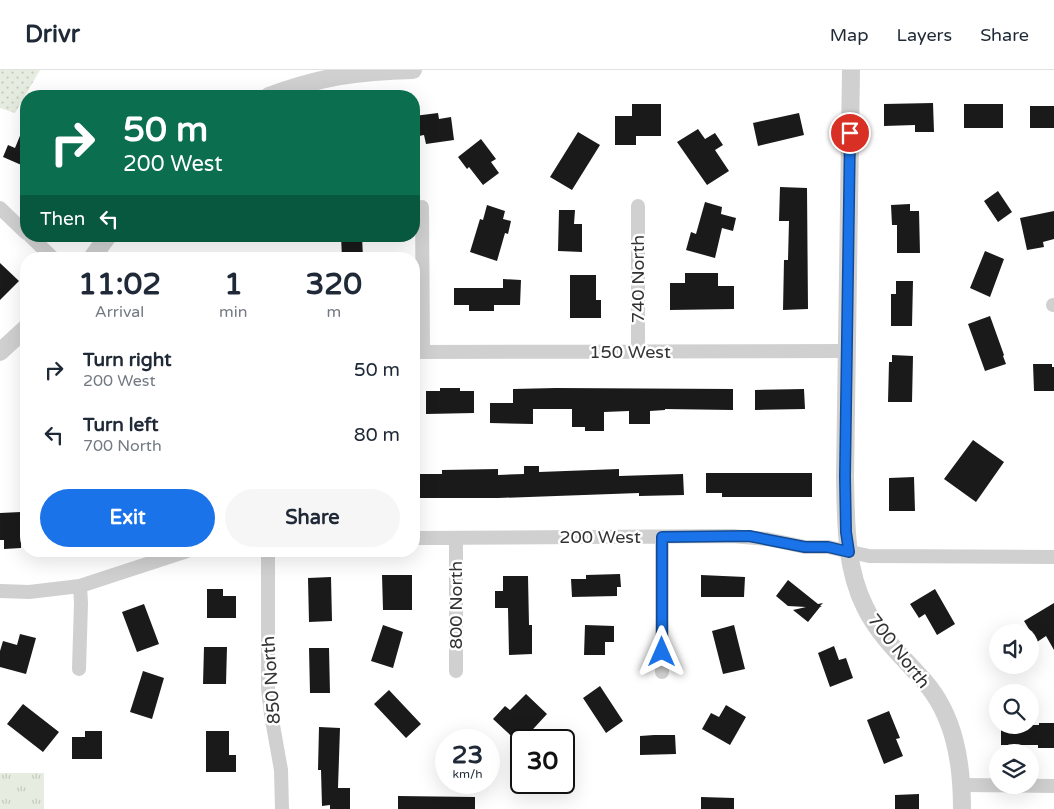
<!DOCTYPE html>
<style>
:root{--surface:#fff;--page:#f6f6f7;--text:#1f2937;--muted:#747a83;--line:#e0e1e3;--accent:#1a73e8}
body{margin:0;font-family:"Varela Round",sans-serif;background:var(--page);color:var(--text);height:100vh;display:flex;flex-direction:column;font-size:19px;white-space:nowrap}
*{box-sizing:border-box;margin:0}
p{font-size:16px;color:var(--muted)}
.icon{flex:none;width:28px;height:28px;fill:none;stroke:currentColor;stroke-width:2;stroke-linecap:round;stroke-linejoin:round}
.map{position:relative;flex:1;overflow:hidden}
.drawer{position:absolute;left:20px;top:182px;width:400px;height:305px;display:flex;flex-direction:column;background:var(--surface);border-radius:20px;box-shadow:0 5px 20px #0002}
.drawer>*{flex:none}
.banner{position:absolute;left:20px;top:20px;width:400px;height:152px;border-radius:20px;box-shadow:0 5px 20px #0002;background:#0b6e4f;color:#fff;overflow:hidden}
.buttons{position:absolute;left:989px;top:554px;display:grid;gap:10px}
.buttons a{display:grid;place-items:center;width:50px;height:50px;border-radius:50%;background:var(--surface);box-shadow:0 5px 20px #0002;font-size:25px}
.speed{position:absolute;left:435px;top:659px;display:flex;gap:10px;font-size:25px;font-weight:700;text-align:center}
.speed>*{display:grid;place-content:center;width:65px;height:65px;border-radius:50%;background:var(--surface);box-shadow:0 5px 20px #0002;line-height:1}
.speed small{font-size:12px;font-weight:400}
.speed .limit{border:2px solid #111;border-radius:8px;background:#fff;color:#111}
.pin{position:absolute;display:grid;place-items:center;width:42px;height:42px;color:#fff;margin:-21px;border:2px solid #fff;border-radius:50%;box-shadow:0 1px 5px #0007}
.me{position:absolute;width:55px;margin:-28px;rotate:0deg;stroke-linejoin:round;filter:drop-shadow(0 0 4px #0008)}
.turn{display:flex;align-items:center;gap:18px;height:105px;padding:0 20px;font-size:22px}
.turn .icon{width:65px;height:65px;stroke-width:2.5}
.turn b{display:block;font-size:35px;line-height:42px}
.then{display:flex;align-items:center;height:48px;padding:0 20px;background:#0003;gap:10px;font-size:19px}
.eta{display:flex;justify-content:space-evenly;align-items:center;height:85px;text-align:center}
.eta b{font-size:30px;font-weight:700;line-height:35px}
.button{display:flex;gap:10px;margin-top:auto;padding:10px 20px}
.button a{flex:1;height:58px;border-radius:30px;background:var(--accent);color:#fff;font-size:20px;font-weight:700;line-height:58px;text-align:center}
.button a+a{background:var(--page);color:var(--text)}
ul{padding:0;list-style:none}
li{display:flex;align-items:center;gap:15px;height:65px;padding:0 20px}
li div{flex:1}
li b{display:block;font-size:19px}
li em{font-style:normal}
header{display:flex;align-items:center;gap:30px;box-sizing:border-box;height:70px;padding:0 25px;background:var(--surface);border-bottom:1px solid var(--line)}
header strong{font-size:24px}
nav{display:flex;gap:28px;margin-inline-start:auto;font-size:18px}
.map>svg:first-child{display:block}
</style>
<header>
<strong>Drivr</strong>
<nav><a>Map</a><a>Layers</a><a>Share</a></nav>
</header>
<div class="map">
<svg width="1054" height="739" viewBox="0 0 1054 739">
<defs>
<pattern id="grass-dots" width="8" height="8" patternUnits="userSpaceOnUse" patternTransform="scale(1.25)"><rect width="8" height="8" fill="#e6ecdf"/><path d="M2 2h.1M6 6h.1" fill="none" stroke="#c6cbc0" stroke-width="1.8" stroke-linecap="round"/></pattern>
<pattern id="park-tufts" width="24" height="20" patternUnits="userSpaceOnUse" patternTransform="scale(1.25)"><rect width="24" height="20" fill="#e6ecdf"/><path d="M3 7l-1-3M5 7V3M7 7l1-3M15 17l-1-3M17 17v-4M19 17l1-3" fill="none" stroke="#c6cbc0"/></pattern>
</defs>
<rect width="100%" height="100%" fill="#fff"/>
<path fill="url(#grass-dots)" d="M0,0H40L15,43L0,38Z"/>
<path fill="url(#park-tufts)" d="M0,703H44V739H0Z"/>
<path fill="#1a1a1a" d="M933,33L934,62H915V55L884,56V34Z
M632,34H661V66H636V75H615V46H632Z
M964,34H1003V58H964Z
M1030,36H1054V58H1030Z
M438,43L439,49L451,47L454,70L426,74L424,65L414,67V46Z
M799,43L804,65L758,76L753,53Z
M26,51V97L3,87L8,75L15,78Z
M698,59L705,69L715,63L723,75L715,80L729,101L707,115L677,72Z
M578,62L600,75L572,120L550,107Z
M481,69L496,89L491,92L499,103L483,115L469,97L467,99L458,87Z
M780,117L807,118L808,239L783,240L784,190H788L789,151H779Z
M998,121L1012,142L998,152L984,131Z
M705,132L722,137L721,144L736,148L733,161L722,158L715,188L686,180L691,162L696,164Z
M910,134V141H919L920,183H897V155H892L891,135Z
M487,135L505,141L503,149L511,151L508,164L505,163L497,191L470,182L480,149L483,150Z
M559,140H575L574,154H582V182L558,181Z
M1054,141V169L1043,172L1044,177L1027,180L1020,148Z
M341,166H362L363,188H342Z
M985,181L1004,189L990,227L970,218Z
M0,193L19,211L0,230Z
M685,203H718V216H734V239L670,240V213H685Z
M570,205H596V230H601V248H570Z
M503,209L521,210L520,235H494V241H469V235H454V218H503Z
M896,211H913L912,256H891V224H896Z
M990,246L1004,285L1003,286L1006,294L985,301L968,254Z
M892,285L913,286L912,332H888L889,292H892Z
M1033,294H1052V297H1054V321H1034Z
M440,318H460V321H474V343L426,344V321H440Z
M556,318L733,319V340L665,339V340L650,341V354H629V341L604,342V361H585V357H572V339H533V354L490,353V333H513V319Z
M804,319L805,339L755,340V320Z
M973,370L1004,392L976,432L944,409Z
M524,396H539V402L619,399V406L683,404L684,425L639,426V423L498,428H414V404H442V400L498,399V405L524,404Z
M706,403H812V427H722V423H706Z
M914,407L915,441H889V408Z
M21,442V478L4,479V470H0V443Z
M620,504L621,517H617V526L572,527L571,509H586V505Z
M382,505H412V540H383Z
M701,505L745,507L744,527H701Z
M503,506H528L529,555H532V584L509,585L508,538H495V521H503Z
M331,507L332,551L309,552L308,508Z
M788,510L818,534L823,533L820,536L822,537H820L808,552L793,540L806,537L788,536L776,526Z
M207,519H223V526H236V548H207Z
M935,519L955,554L937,565L925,544L919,548L910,534Z
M1054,533V580L1046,566L1037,572L1024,551Z
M144,534L159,574L137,582L122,542Z
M383,555L403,562L393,598L371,591Z
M585,555L614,556V572H605V585H584Z
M734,555L745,599L723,604L712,561Z
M20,564L36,568L26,604L0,597V581L3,571L17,575Z
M834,576L839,590L846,588L853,608L830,617L818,583Z
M204,577H227L226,614H203Z
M309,578H329L330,623H310Z
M143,601L164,608L152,649L130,642Z
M600,616L623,651L606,663L583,628Z
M389,620L421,654L406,668L374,634Z
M526,624L547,644L523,670H521L520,674L493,649L505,636L510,640Z
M23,634L59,662L43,682L7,654Z
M726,635L746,647L730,675L702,659L711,643L719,647Z
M889,641L900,668L896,669L903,686L884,694L867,650Z
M1039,653H1054V678H1038V675H1001V655H1039Z
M319,657L340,658L338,718H350V739H330V735L322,736L321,700H318Z
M85,661H102V689H72V667H85Z
M206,661H229V685H236V702H206Z
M654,665H675L676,684L640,685V666Z
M919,724V739H895V725Z
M398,726L475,727V739H398Z
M701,727L734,728V739H701Z"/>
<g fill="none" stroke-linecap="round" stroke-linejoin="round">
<path stroke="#d0d0d0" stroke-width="14" d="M638,136V282
M422,137L423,282
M0,138L26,163
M30,166L54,189
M1053,235H1054
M414,282L847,281
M662,467V602
M414,468L732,466L767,469L805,477H828L869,486L1054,487
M456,468V601
M268,481V619L271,644L281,700L282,739
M0,521L29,522L80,516L187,481
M79,599L81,533L80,516
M962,715L1054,716"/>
<path stroke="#d0d0d0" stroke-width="18" d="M851,0L845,407C846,451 845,497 865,537C879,566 903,587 924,611C955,646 962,694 962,739
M269,26C319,7 360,1 413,0
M91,189L108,166
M0,282L26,258"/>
</g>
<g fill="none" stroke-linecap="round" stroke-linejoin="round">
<defs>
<path id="route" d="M662,582V467L749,466L805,477H828L849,482L846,462L845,407L850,63"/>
</defs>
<use href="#route" stroke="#114b97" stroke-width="12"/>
<use href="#route" stroke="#1a73e8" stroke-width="9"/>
</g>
<g text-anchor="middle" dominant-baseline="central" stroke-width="5" stroke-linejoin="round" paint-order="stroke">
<g font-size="18" fill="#333" stroke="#fff">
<text transform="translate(638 209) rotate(-90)">740 North</text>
<text x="630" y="282">150 West</text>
<text x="600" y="467">200 West</text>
<text transform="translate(456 535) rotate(-90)">800 North</text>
<text transform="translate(899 581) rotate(52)">700 North</text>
<text transform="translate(271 610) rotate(-94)">850 North</text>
</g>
</g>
</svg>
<div class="buttons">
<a><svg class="icon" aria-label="sound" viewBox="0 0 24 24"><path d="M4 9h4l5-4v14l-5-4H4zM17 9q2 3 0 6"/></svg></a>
<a><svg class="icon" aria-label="search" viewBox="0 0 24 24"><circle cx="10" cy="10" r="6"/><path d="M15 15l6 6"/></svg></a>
<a><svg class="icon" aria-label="layers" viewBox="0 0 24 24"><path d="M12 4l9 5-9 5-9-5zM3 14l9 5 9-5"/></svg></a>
</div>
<div class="speed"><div>23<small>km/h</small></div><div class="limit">30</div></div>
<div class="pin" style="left:850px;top:63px;background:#d93025"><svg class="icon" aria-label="arrive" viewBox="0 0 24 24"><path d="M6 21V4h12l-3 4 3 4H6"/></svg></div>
<svg class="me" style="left:662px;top:582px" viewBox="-20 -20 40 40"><path d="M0-17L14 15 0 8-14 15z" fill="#1a73e8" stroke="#fff" stroke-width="4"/></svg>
<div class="banner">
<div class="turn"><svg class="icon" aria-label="right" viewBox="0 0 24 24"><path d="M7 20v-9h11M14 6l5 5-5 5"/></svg><div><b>50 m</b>200 West</div></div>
<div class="then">Then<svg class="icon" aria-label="left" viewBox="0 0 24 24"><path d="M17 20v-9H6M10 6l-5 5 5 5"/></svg></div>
</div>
<section class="drawer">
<div class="eta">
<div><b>11:02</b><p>Arrival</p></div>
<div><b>1</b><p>min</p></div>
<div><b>320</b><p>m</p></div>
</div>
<ul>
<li><svg class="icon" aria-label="right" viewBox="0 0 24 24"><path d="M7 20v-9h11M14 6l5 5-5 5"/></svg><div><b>Turn right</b><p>200 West</p></div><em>50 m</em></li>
<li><svg class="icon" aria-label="left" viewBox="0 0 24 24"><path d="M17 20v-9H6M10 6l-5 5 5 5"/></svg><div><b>Turn left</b><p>700 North</p></div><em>80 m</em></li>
</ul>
<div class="button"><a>Exit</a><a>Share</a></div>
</section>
</div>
